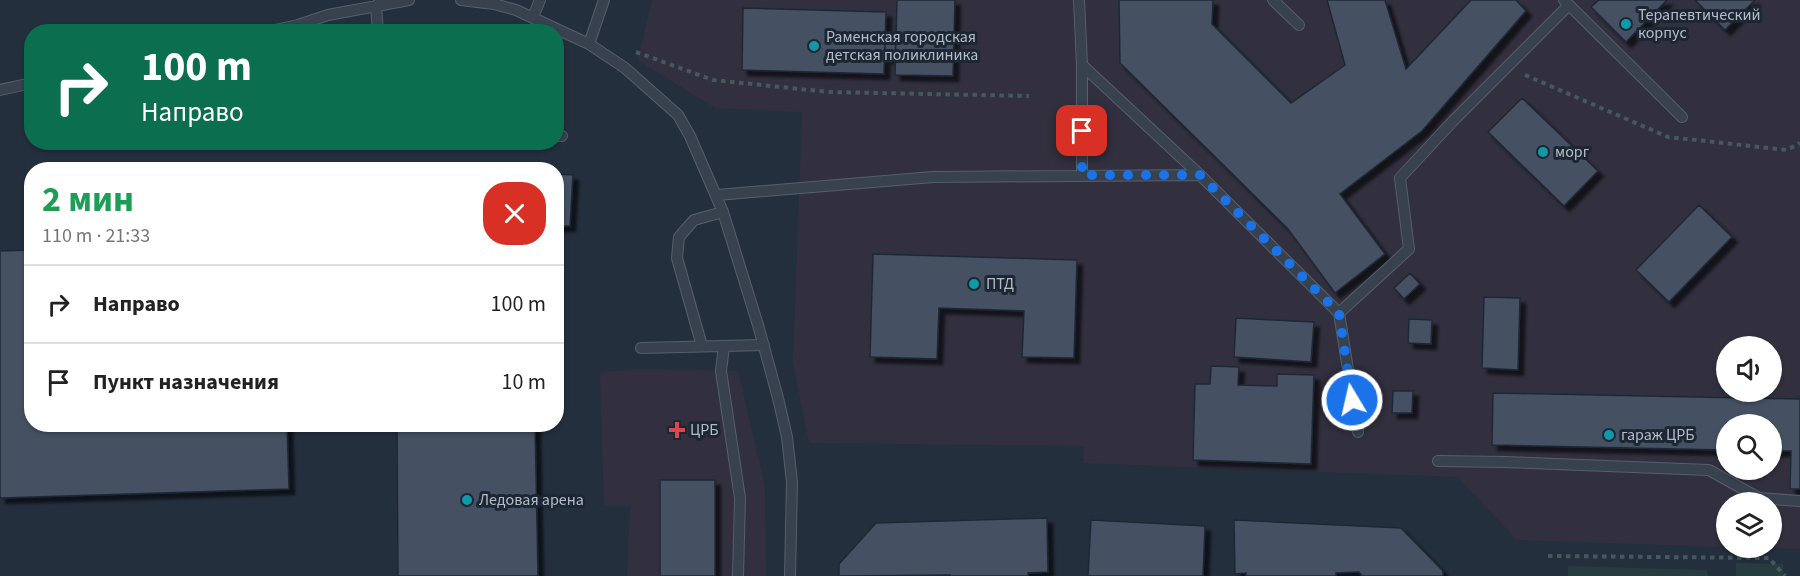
<!DOCTYPE html>
<html lang="ru">
<meta charset="utf-8">
<style>
:root{--surface:#fff;--page:#f2f2f2;--text:#222;--muted:#767676;--line:#e0e0e0}
body{margin:0;font-family:"Source Sans 3",sans-serif;background:var(--page);color:var(--text);height:100vh;display:flex;flex-direction:column;font-size:22px;white-space:nowrap}
*{box-sizing:border-box;margin:0}
p{font-size:20px;color:var(--muted)}
.icon{flex:none;width:33px;height:33px;fill:none;stroke:currentColor;stroke-width:2;stroke-linecap:round;stroke-linejoin:round}
.map{position:relative;flex:1;overflow:hidden}
.side{position:absolute;left:24px;top:162px;width:540px;height:270px;display:flex;flex-direction:column;background:var(--surface);border-radius:24px;box-shadow:0 2px 4px #0004}
.side>*{flex:none}
.banner{position:absolute;left:24px;top:24px;width:540px;height:126px;border-radius:24px;box-shadow:0 2px 4px #0004;background:#0b6e4f;color:#fff;overflow:hidden}
.tools{position:absolute;left:1716px;top:336px;display:grid;gap:12px}
.tools a{display:grid;place-items:center;width:66px;height:66px;border-radius:50%;background:var(--surface);box-shadow:0 2px 4px #0004;font-size:30px}
.pin{position:absolute;display:grid;place-items:center;width:51px;height:51px;color:#fff;margin:-26px;border-radius:12px;box-shadow:0 3px 9px #0006}
.me{position:absolute;width:66px;margin:-33px;rotate:351deg;stroke-linejoin:round;filter:drop-shadow(0 0 4px #0008)}
.turn{display:flex;align-items:center;gap:21px;height:126px;padding:0 18px;font-size:27px}
.turn .icon{width:78px;height:78px;stroke-width:2.5}
.turn b{display:block;font-size:42px;line-height:51px}
.round{display:grid;place-items:center;flex:none;width:63px;height:63px;border-radius:24px;background:var(--page)}
.headline{display:flex;align-items:center;justify-content:space-between;height:102px;padding:0 18px}
h1{font-size:36px;font-weight:700;line-height:45px;color:#1e9e55}
ul{padding:0;list-style:none}
li{display:flex;align-items:center;gap:18px;height:78px;padding:0 18px;border-top:2px solid var(--line)}
li div{flex:1}
li b{display:block;font-size:22px}
li em{font-style:normal}
.map>svg:first-child{display:block}
</style>
<div class="map">
<svg width="1800" height="576" viewBox="0 0 1800 576">
<defs>
<filter id="shadow"><feDropShadow dx="5.5" dy="5.5" stdDeviation="1.5" flood-color="#0009"/></filter>
</defs>
<rect width="100%" height="100%" fill="#242f3e"/>
<path fill="#32303f" fill-rule="evenodd" d="M652,0H1800V549L1754,548H1772V502H1726V547L1517,540L1458,477L1083,463L1084,446L809,443L793,362L802,112L715,108L638,60ZM1726,346H1772V392H1726ZM1726,424H1772V470H1726Z
M640,369L738,371L765,487L766,576H627L630,506H604L600,372Z"/>
<path fill="#263c3f" d="M1736,563L1783,564V576H1736Z
M1568,566L1707,570L1708,576H1568Z"/>
<path fill="#455162" stroke="#1f2835" stroke-width="1.5" filter="url(#shadow)" d="M897,0H955L953,76L895,75Z
M1119,0H1213L1212,24L1291,103L1345,65L1327,0H1385L1406,69L1471,0H1516L1526,11L1422,131L1340,194L1385,254L1335,293L1288,229L1120,63Z
M1599,0H1667L1626,42L1591,7Z
M1695,0H1755L1725,30Z
M743,8L886,12L884,74L742,70Z
M885,34H896L895,59L885,58Z
M1522,98L1598,171L1564,206L1488,132Z
M556,174L573,175L570,226H556Z
M1699,205L1732,237L1669,302L1636,270Z
M32,250V424H287L289,489L0,498V251Z
M873,254L1077,260L1074,358L1022,357L1024,311L939,308L937,359L870,357Z
M1410,273L1420,284L1404,299L1394,288Z
M1484,297L1520,298L1518,370L1482,368Z
M1236,318L1314,322L1311,362L1234,357Z
M1409,319L1432,320L1431,344L1408,343Z
M1211,366L1239,367L1238,385L1277,386V374L1314,375L1311,464L1193,460L1195,384H1210Z
M1393,391H1413L1412,413H1392Z
M1493,393L1800,399V489H1790L1791,451H1772V424H1726V450L1492,445Z
M397,424H535L538,576H398Z
M660,480H715V576H660Z
M1047,518L1048,572L1028,573V576H950V575L839,576V564L876,523Z
M1091,520L1205,526L1203,576H1088Z
M1234,520L1401,528L1443,571V576H1362L1359,572L1336,573V576H1246V573L1235,574Z"/>
<g fill="none" stroke-linecap="round" stroke-linejoin="round">
<defs>
<path id="lane" d="M461,0L494,4L516,10L589,44L625,68L678,115L690,136L723,212L758,325L778,398L787,437L792,482L790,576
M1079,0L1082,65L1200,175L1339,313L1409,249L1400,178L1453,121L1569,5
M1273,0L1299,25
M1564,0L1682,117
M533,17L540,0
M266,32L298,25L328,15L409,0
M378,32L376,6L380,2
M589,44L604,0
M1082,65V175
M0,90L32,83
M556,136H562
M717,195L933,177L1200,175
M1339,313L1358,432
M702,346L677,258L679,237L694,220L723,212
M724,346L721,371L740,498L738,576
M641,348L764,345
M1438,461L1504,462L1709,470L1759,498L1800,501"/>
</defs>
<use href="#lane" stroke="#565f6c" stroke-width="12"/>
<path stroke="#44595c" stroke-width="4" stroke-dasharray="4.5 4.5" stroke-linecap="butt" d="M636,52L713,80L829,92L1029,96
M1525,75L1668,137L1787,150L1800,143
M1548,556L1769,558L1785,576"/>
<use href="#lane" stroke="#38414e" stroke-width="10"/>
</g>
<g fill="none" stroke-linecap="round" stroke-linejoin="round">
<path stroke="#1a73e8" stroke-width="10" stroke-dasharray="0 18" d="M1082,131V175H1200L1339,313L1352,400"/>
</g>
<g fill="#0f9aa8" stroke="#1d2633" stroke-width="2">
<circle cx="1626" cy="24" r="6"/>
<circle cx="814" cy="46" r="6"/>
<circle cx="1543" cy="152" r="6"/>
<circle cx="974" cy="284" r="6"/>
<circle cx="1609" cy="435" r="6"/>
<circle cx="467" cy="500" r="6"/>
</g>
<path fill="#e0444e" stroke="#1d2633" stroke-width="2" d="M674 421h6v6h6v6h-6v6h-6v-6h-6v-6h6z"/>
<g text-anchor="middle" dominant-baseline="central" stroke-width="6" stroke-linejoin="round" paint-order="stroke">
<g font-size="16" fill="#b4bcc9" stroke="#1d2633" text-anchor="start">
<text x="1638" y="15">Терапевтический<tspan x="1638" dy="18">корпус</tspan></text>
<text x="826" y="37">Раменская городская<tspan x="826" dy="18">детская поликлиника</tspan></text>
<text x="1555" y="152">морг</text>
<text x="986" y="284">ПТД</text>
<text x="690" y="430">ЦРБ</text>
<text x="1621" y="435">гараж ЦРБ</text>
<text x="479" y="500">Ледовая арена</text>
</g>
</g>
</svg>
<div class="tools">
<a><svg class="icon" aria-label="sound" viewBox="0 0 24 24"><path d="M4 9h4l5-4v14l-5-4H4zM17 9q2 3 0 6"/></svg></a>
<a><svg class="icon" aria-label="search" viewBox="0 0 24 24"><circle cx="10" cy="10" r="6"/><path d="M15 15l6 6"/></svg></a>
<a><svg class="icon" aria-label="layers" viewBox="0 0 24 24"><path d="M12 4l9 5-9 5-9-5zM3 14l9 5 9-5"/></svg></a>
</div>
<div class="pin" style="left:1082px;top:131px;background:#d93025"><svg class="icon" aria-label="arrive" viewBox="0 0 24 24"><path d="M6 21V4h12l-3 4 3 4H6"/></svg></div>
<svg class="me" style="left:1352px;top:400px" viewBox="-20 -20 40 40"><circle r="17" fill="#1a73e8" stroke="#fff" stroke-width="3"/><path d="M0-11L8 9 0 5-8 9z" fill="#fff"/></svg>
<div class="banner">
<div class="turn"><svg class="icon" aria-label="right" viewBox="0 0 24 24"><path d="M7 20v-9h11M14 6l5 5-5 5"/></svg><div><b>100 m</b>Направо</div></div>
</div>
<section class="side">
<div class="headline"><div><h1>2 мин</h1><p>110 m · 21:33</p></div><a class="round" style="background:#d93025;color:#fff"><svg class="icon" aria-label="close" viewBox="0 0 24 24"><path d="M6 6l12 12M18 6L6 18"/></svg></a></div>
<ul>
<li><svg class="icon" aria-label="right" viewBox="0 0 24 24"><path d="M7 20v-9h11M14 6l5 5-5 5"/></svg><div><b>Направо</b></div><em>100 m</em></li>
<li><svg class="icon" aria-label="arrive" viewBox="0 0 24 24"><path d="M6 21V4h12l-3 4 3 4H6"/></svg><div><b>Пункт назначения</b></div><em>10 m</em></li>
</ul>
</section>
</div>
